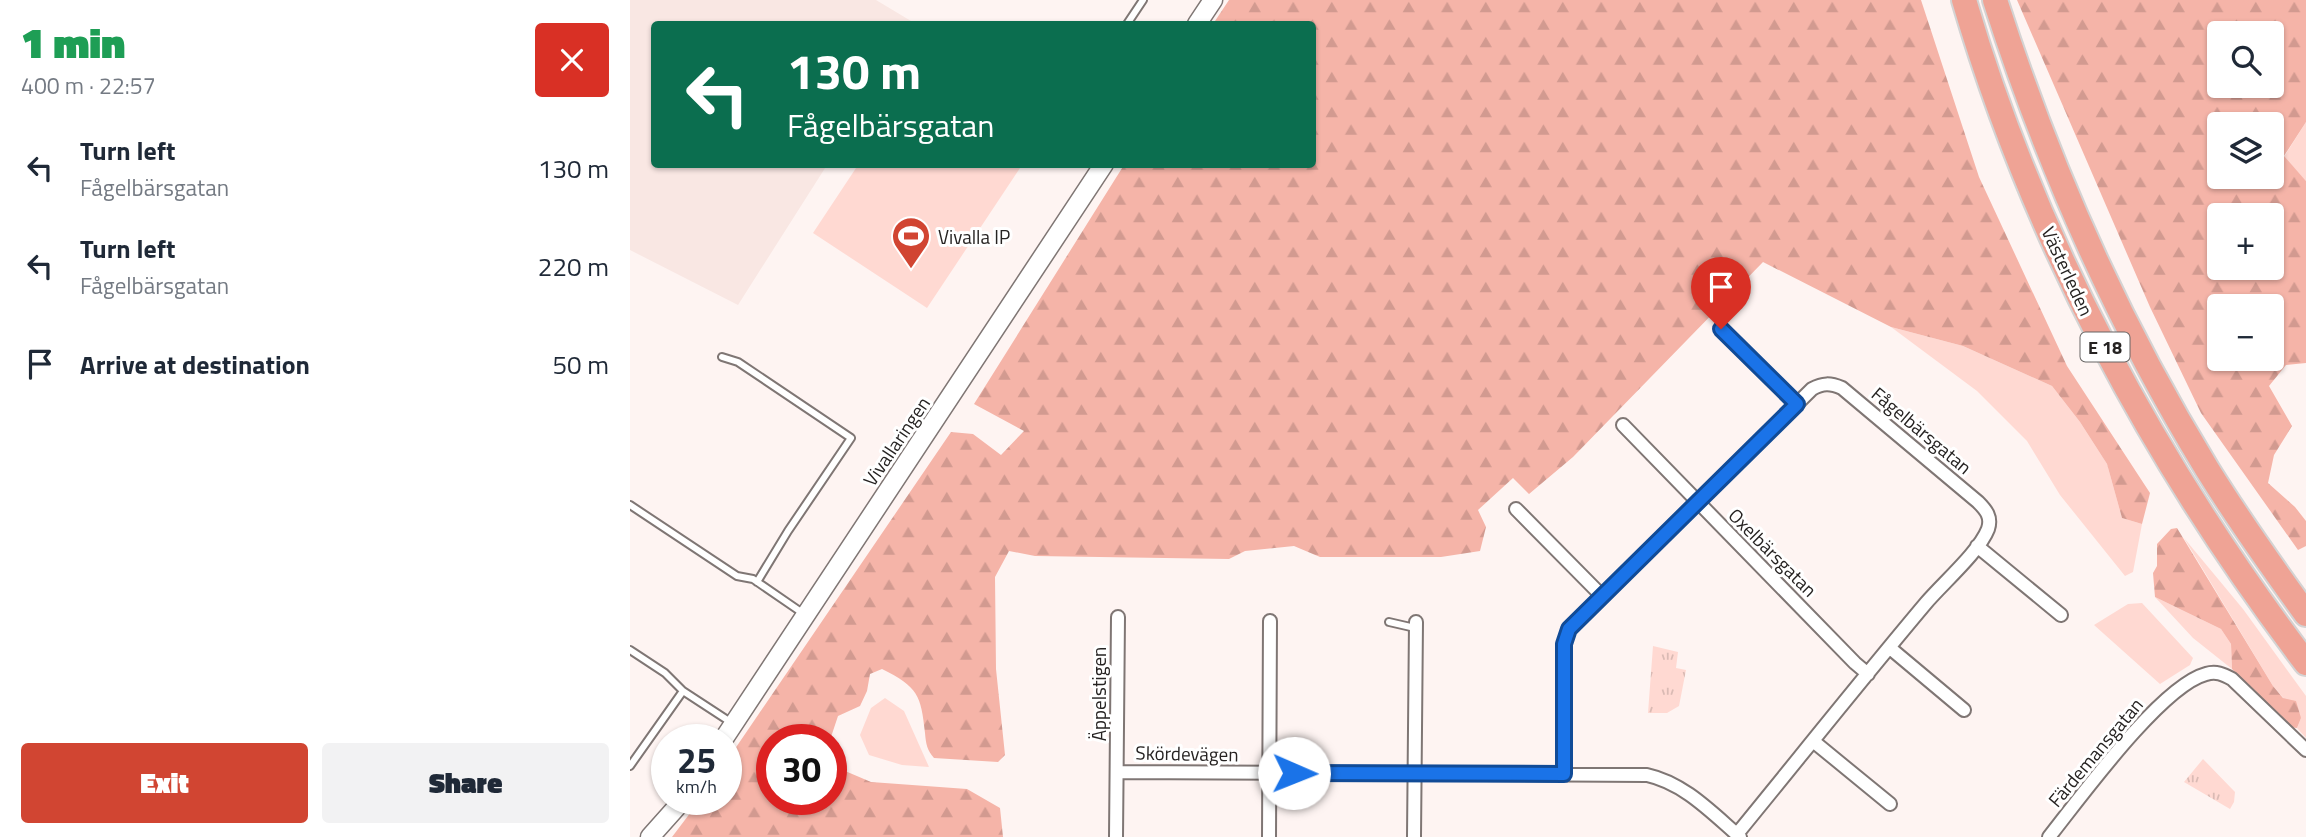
<!DOCTYPE html>
<meta charset="utf-8">
<style>
:root{--surface:#fff;--page:#f2f2f3;--text:#1f2937;--muted:#747a83;--accent:#d14532}
body{margin:0;font-family:"Titillium Web",sans-serif;background:var(--page);color:var(--text);height:100vh;display:flex;flex-direction:column;font-size:26px;white-space:nowrap}
*{box-sizing:border-box;margin:0}
p{font-size:23px;color:var(--muted)}
.icon{flex:none;width:38px;height:38px;fill:none;stroke:currentColor;stroke-width:2;stroke-linecap:round;stroke-linejoin:round}
.map{position:relative;flex:1;overflow:hidden}
.details{display:flex;flex-direction:column;background:var(--surface);width:630px}
.details>*{flex:none}
.hud{position:absolute;left:21px;top:21px;width:665px;height:147px;border-radius:7px;box-shadow:0 2px 5px #0004;background:#0b6e4f;color:#fff;overflow:hidden}
.controls{position:absolute;left:1577px;top:21px;display:grid;gap:14px}
.controls a{display:grid;place-items:center;width:77px;height:77px;border-radius:7px;background:var(--surface);box-shadow:0 2px 5px #0004;font-size:35px}
.speed{position:absolute;left:21px;top:724px;display:flex;gap:14px;font-size:35px;font-weight:700;text-align:center}
.speed>*{display:grid;place-content:center;width:91px;height:91px;border-radius:50%;background:var(--surface);box-shadow:0 2px 5px #0004;line-height:1}
.speed small{font-size:18px;font-weight:400}
.speed .limit{border:10px solid #d22;background:#fff;color:#111}
.pin{position:absolute;display:grid;place-items:center;width:60px;height:60px;color:#fff;margin:-72px -30px;border-radius:50% 50% 50% 0;rotate:-45deg;box-shadow:0 0 7px #0007}
.pin .icon{rotate:45deg}
.me{position:absolute;width:77px;margin:-38px;rotate:91deg;stroke-linejoin:round;filter:drop-shadow(0 0 5px #0008)}
.turn{display:flex;align-items:center;gap:24px;height:147px;padding:0 21px;font-size:32px}
.turn .icon{width:91px;height:91px;stroke-width:2.5}
.turn b{display:block;font-size:49px;line-height:60px}
.round{display:grid;place-items:center;flex:none;width:74px;height:74px;border-radius:7px;background:var(--page)}
.overview{display:flex;align-items:center;justify-content:space-between;height:119px;padding:0 21px}
h1{font-size:42px;font-weight:800;line-height:52px;color:#1e9e55}
.primary-button{display:flex;gap:14px;margin-top:auto;padding:14px 21px}
.primary-button a{flex:1;height:80px;border-radius:7px;background:var(--accent);color:#fff;font-size:28px;font-weight:800;line-height:80px;text-align:center}
.primary-button a+a{background:var(--page);color:var(--text)}
ul{padding:0;list-style:none}
li{display:flex;align-items:center;gap:21px;height:98px;padding:0 21px}
li div{flex:1}
li b{display:block;font-size:26px}
li em{font-style:normal}
main{display:flex;flex:1;min-height:0}
.map>svg:first-child{display:block}
</style>
<main>
<section class="details">
<div class="overview"><div><h1>1 min</h1><p>400 m · 22:57</p></div><a class="round" style="background:#d93025;color:#fff"><svg class="icon" aria-label="close" viewBox="0 0 24 24"><path d="M6 6l12 12M18 6L6 18"/></svg></a></div>
<ul>
<li><svg class="icon" aria-label="left" viewBox="0 0 24 24"><path d="M17 20v-9H6M10 6l-5 5 5 5"/></svg><div><b>Turn left</b><p>Fågelbärsgatan</p></div><em>130 m</em></li>
<li><svg class="icon" aria-label="left" viewBox="0 0 24 24"><path d="M17 20v-9H6M10 6l-5 5 5 5"/></svg><div><b>Turn left</b><p>Fågelbärsgatan</p></div><em>220 m</em></li>
<li><svg class="icon" aria-label="arrive" viewBox="0 0 24 24"><path d="M6 21V4h12l-3 4 3 4H6"/></svg><div><b>Arrive at destination</b></div><em>50 m</em></li>
</ul>
<div class="primary-button"><a>Exit</a><a>Share</a></div>
</section>
<div class="map">
<svg width="1676" height="837" viewBox="0 0 1676 837">
<defs>
<pattern id="forest-firs" width="22" height="20" patternUnits="userSpaceOnUse" patternTransform="scale(1.75)"><rect width="22" height="20" fill="#f5b4a8"/><path d="M5 1l3.5 6h-7zM16 11l3.5 6h-7z" fill="#d29a90"/></pattern>
<pattern id="park-tufts" width="24" height="20" patternUnits="userSpaceOnUse" patternTransform="scale(1.75)"><rect width="24" height="20" fill="#ffd9d2"/><path d="M3 7l-1-3M5 7V3M7 7l1-3M15 17l-1-3M17 17v-4M19 17l1-3" fill="none" stroke="#dabab4"/></pattern>
</defs>
<rect width="100%" height="100%" fill="#fef4f2"/>
<path fill="#f9e7e3" d="M0,0H246L286,24H24V164L197,165L108,305L0,250Z"/>
<path fill="#ffd9d2" d="M1676,122V181L1654,157Z
M228,165V164L392,165L297,308L183,233Z
M1261,327L1333,346L1422,386L1450,422L1477,464L1492,518L1512,524L1503,572L1495,576L1430,495L1397,441L1347,391Z
M1554,538L1613,609L1676,696V738L1667,728L1671,718L1643,686Z
M1525,597L1591,629L1601,644L1602,669L1563,638Z
M1512,603L1563,658L1560,665L1530,684L1464,625L1498,604Z
M255,698L274,711L299,767L272,765L239,755L230,735L241,708Z"/>
<path fill="url(#forest-firs)" fill-rule="evenodd" d="M599,0H1291L1349,177L1437,366L1520,493L1512,524L1492,518L1477,464L1450,422L1422,386L1333,346L1261,327L1133,262L943,457L899,494L883,478L848,510L856,527L850,551L811,557H690L664,546L615,551L599,559L405,556L379,551L365,577L366,669L375,755L368,762L304,758C297,750 296,744 295,733C291,695 288,687 252,669L240,674L237,691L230,706L208,716L200,740H142V800H201V765L241,782L337,789L370,808L373,837H42L70,800H96V762L321,432L343,434L371,455L394,431L344,404L494,165L682,164V24H583Z
M1387,0H1676V122L1654,156L1676,181V363L1656,365L1639,386L1662,426L1644,455L1638,483L1665,507L1676,521V546L1668,550L1571,413L1520,307ZM1589,33H1642V86H1589ZM1589,124H1642V177H1589ZM1589,215H1642V268H1589ZM1589,306H1642V359H1589Z
M1547,528L1643,686L1653,698L1666,701L1671,718L1667,728L1658,727L1631,702L1602,669L1601,644L1591,629L1525,597L1523,573L1527,566V544L1541,529Z"/>
<path fill="url(#park-tufts)" d="M1023,646L1048,652L1046,668L1056,670L1049,706L1037,713H1018Z
M1573,759L1605,792L1604,802L1600,809L1554,782Z"/>
<g fill="none" stroke-linecap="round" stroke-linejoin="round">
<defs>
<path id="lane" d="M497,24L513,0
M92,357L108,362L221,438L158,531L127,582
M0,505L107,576L123,579L174,614
M759,622L785,628
M0,650L35,673L53,691L102,723
M0,766L53,691"/>
<path id="street" d="M1091,329L1167,404
M993,425L1225,663L1238,674
M886,509L971,595
M1347,546L1431,615
M1260,648L1334,710
M1183,741L1260,804
M488,772L1017,775C1054,783 1082,813 1110,837
M934,774V644L939,629L1182,389C1193,383 1200,383 1212,388L1348,502C1356,510 1362,517 1358,529C1349,552 1313,583 1296,603C1232,679 1170,757 1107,834
M486,837L488,617
M639,837L640,621
M784,837L786,622
M1419,837C1450,798 1531,686 1576,674C1586,671 1593,674 1602,679L1676,750"/>
<path id="secondary" d="M567,24L583,0
M93,740L474,164
M20,837L53,800"/>
<path id="highway" d="M1334,0C1404,240 1525,464 1676,663
M1365,0C1417,163 1488,323 1577,469C1608,519 1642,567 1676,614"/>
</defs>
<use href="#lane" stroke="#7f7674" stroke-width="10"/>
<use href="#street" stroke="#7f7674" stroke-width="16"/>
<use href="#secondary" stroke="#7f7674" stroke-width="21"/>
<use href="#highway" stroke="#d4d3d3" stroke-width="28"/>
<use href="#lane" stroke="#fff" stroke-width="6"/>
<use href="#street" stroke="#fff" stroke-width="12"/>
<use href="#secondary" stroke="#fff" stroke-width="18"/>
<use href="#highway" stroke="#efa395" stroke-width="24"/>
</g>
<g fill="none" stroke-linecap="round" stroke-linejoin="round">
<defs>
<path id="route" d="M664,773L934,774V644L939,629L1167,404L1091,329"/>
</defs>
<use href="#route" stroke="#114b97" stroke-width="18"/>
<use href="#route" stroke="#1a73e8" stroke-width="12"/>
</g>
<defs>
<symbol id="stadium-pin" viewBox="-11 -11 22 30"><path d="M0 17L-7.5 6A9.5 9.5 0 1 1 7.5 6Z" fill="#d14532" stroke="#fff"/><path d="M0-5a6.5 5 0 1 0 0 10a6.5 5 0 1 0 0-10ZM-3.5-1.8h7v3.6h-7Z" fill="#fff"/></symbol>
</defs>
<g fill-rule="evenodd">
<use href="#stadium-pin" x="259" y="214" width="44" height="60"/>
</g>
<g text-anchor="middle" dominant-baseline="central" stroke-width="6" stroke-linejoin="round" paint-order="stroke">
<rect fill="#fff" stroke="#676564" stroke-width="2" x="1450.5" y="332.5" width="49" height="29" rx="5"/>
<g font-size="18" font-weight="bold" fill="#262322">
<text x="1475" y="347">E 18</text>
</g>
<g font-size="19" fill="#262322" stroke="#fff" text-anchor="start">
<text x="308" y="236">Vivalla IP</text>
</g>
<g font-size="19" fill="#262322" stroke="#fff">
<text transform="translate(1438 271) rotate(65)">Västerleden</text>
<text transform="translate(1292 430) rotate(40)">Fågelbärsgatan</text>
<text transform="translate(266 441) rotate(-56)">Vivallaringen</text>
<text transform="translate(1143 552) rotate(45)">Oxelbärsgatan</text>
<text transform="translate(468 694) rotate(-90)">Äppelstigen</text>
<text transform="translate(1465 752) rotate(-50)">Färdemansgatan</text>
<text transform="translate(557 753) rotate(1)">Skördevägen</text>
</g>
</g>
</svg>
<div class="controls">
<a><svg class="icon" aria-label="search" viewBox="0 0 24 24"><circle cx="10" cy="10" r="6"/><path d="M15 15l6 6"/></svg></a>
<a><svg class="icon" aria-label="layers" viewBox="0 0 24 24"><path d="M12 4l9 5-9 5-9-5zM3 14l9 5 9-5"/></svg></a>
<a>+</a>
<a>−</a>
</div>
<div class="speed"><div>25<small>km/h</small></div><div class="limit">30</div></div>
<div class="pin" style="left:1091px;top:329px;background:#d93025"><svg class="icon" aria-label="arrive" viewBox="0 0 24 24"><path d="M6 21V4h12l-3 4 3 4H6"/></svg></div>
<svg class="me" style="left:664px;top:773px" viewBox="-20 -20 40 40"><circle r="19" fill="#fff"/><path d="M0-13L10 11 0 6-10 11z" fill="#1a73e8"/></svg>
<div class="hud">
<div class="turn"><svg class="icon" aria-label="left" viewBox="0 0 24 24"><path d="M17 20v-9H6M10 6l-5 5 5 5"/></svg><div><b>130 m</b>Fågelbärsgatan</div></div>
</div>
</div>
</main>
